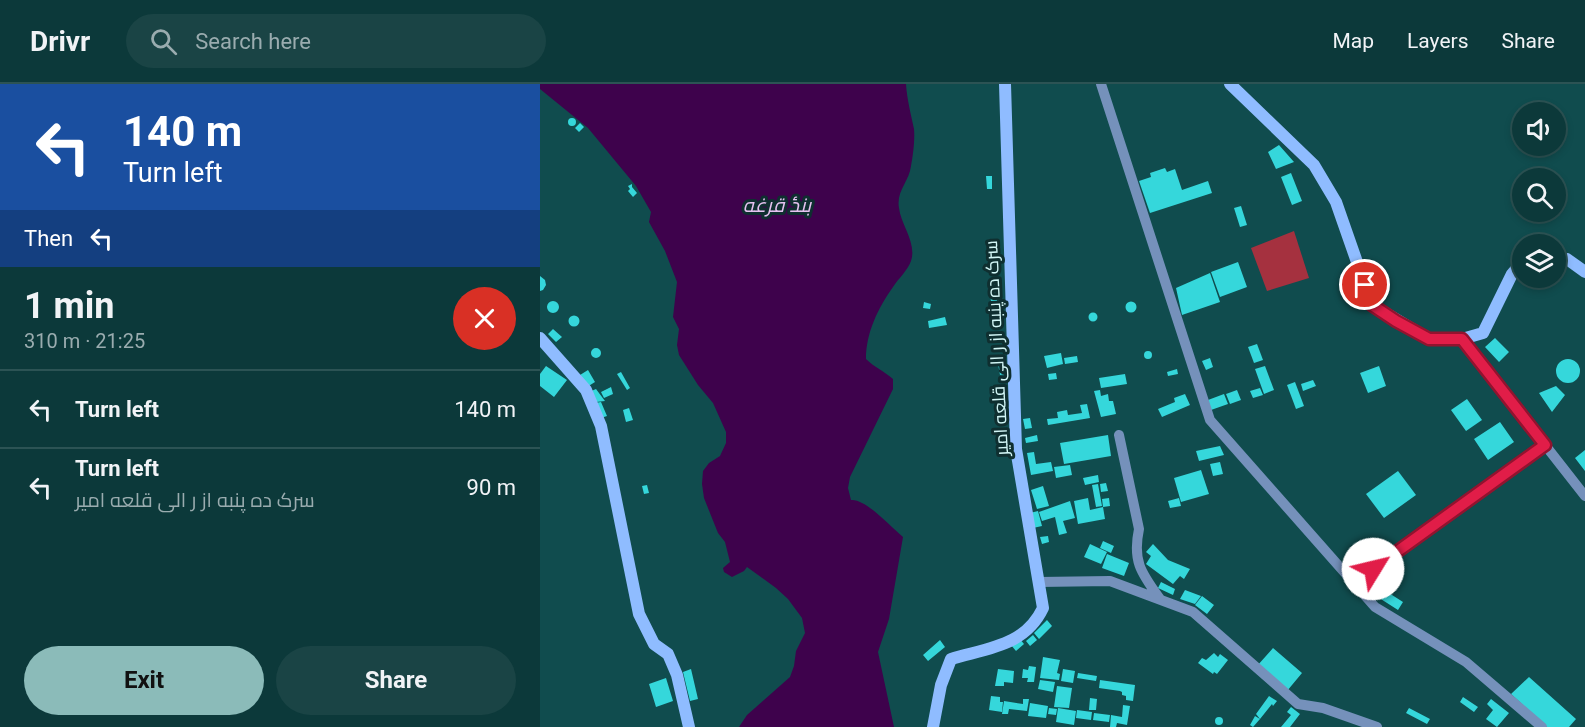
<!DOCTYPE html>
<meta charset="utf-8">
<style>
:root{--surface:#0c393a;--page:#1a4445;--text:#f1f3f6;--muted:#9aacaf;--line:#2c5354;--accent:#8bbbb9}
body{margin:0;font-family:Roboto,Cairo,sans-serif;background:var(--page);color:var(--text);height:100vh;display:flex;flex-direction:column;font-size:22px;white-space:nowrap}
*{box-sizing:border-box;margin:0}
p{font-size:20px;color:var(--muted)}
.icon{flex:none;width:33px;height:33px;fill:none;stroke:currentColor;stroke-width:2;stroke-linecap:round;stroke-linejoin:round}
.map{position:relative;flex:1;overflow:hidden}
.details{display:flex;flex-direction:column;background:var(--surface);width:540px}
.details>*{flex:none}
.banner{background:#1a4fa0;color:#fff;overflow:hidden}
.fabs{position:absolute;left:972px;top:18px;display:grid;gap:12px}
.fabs a{display:grid;place-items:center;width:54px;height:54px;border-radius:50%;background:var(--surface);box-shadow:0 3px 9px #0003,0 0 0 2px var(--line);font-size:30px}
.pin{position:absolute;display:grid;place-items:center;width:51px;height:51px;color:#fff;margin:-26px;border:3px solid #fff;border-radius:50%;box-shadow:0 2px 6px #0007}
.me{position:absolute;width:66px;margin:-33px;rotate:54deg;stroke-linejoin:round;filter:drop-shadow(0 0 4px #0008)}
.turn{display:flex;align-items:center;gap:21px;height:126px;padding:0 24px;font-size:27px}
.turn .icon{width:78px;height:78px;stroke-width:2.5}
.turn b{display:block;font-size:42px;line-height:51px}
.then{display:flex;align-items:center;height:57px;padding:0 24px;background:#0003;gap:12px;font-size:22px}
.round{display:grid;place-items:center;flex:none;width:63px;height:63px;border-radius:32px;background:var(--page)}
.overview{display:flex;align-items:center;justify-content:space-between;height:102px;padding:0 24px}
h1{font-size:36px;font-weight:700;line-height:45px}
.button{display:flex;gap:12px;margin-top:auto;padding:12px 24px}
.button a{flex:1;height:69px;border-radius:36px;background:var(--accent);color:#111;font-size:24px;font-weight:700;line-height:69px;text-align:center}
.button a+a{background:var(--page);color:var(--text)}
ul{padding:0;list-style:none}
li{display:flex;align-items:center;gap:18px;height:78px;padding:0 24px;border-top:2px solid var(--line)}
li div{flex:1}
li b{display:block;font-size:22px}
li em{font-style:normal}
header{display:flex;align-items:center;gap:36px;box-sizing:border-box;height:84px;padding:0 30px;background:var(--surface);border-bottom:2px solid var(--line)}
header strong{font-size:28px}
nav{display:flex;gap:33px;margin-inline-start:auto;font-size:21px}
.search{width:420px;height:54px;background:var(--page);display:flex;align-items:center;gap:15px;box-sizing:border-box;padding:0 21px;border-radius:33px;color:var(--muted);font-size:22px}
main{display:flex;flex:1;min-height:0}
.map>svg:first-child{display:block}
</style>
<header>
<strong>Drivr</strong>
<div class="search"><svg class="icon" aria-label="search" viewBox="0 0 24 24"><circle cx="10" cy="10" r="6"/><path d="M15 15l6 6"/></svg>Search here</div>
<nav><a>Map</a><a>Layers</a><a>Share</a></nav>
</header>
<main>
<section class="details">
<div class="banner">
<div class="turn"><svg class="icon" aria-label="left" viewBox="0 0 24 24"><path d="M17 20v-9H6M10 6l-5 5 5 5"/></svg><div><b>140 m</b>Turn left</div></div>
<div class="then">Then<svg class="icon" aria-label="left" viewBox="0 0 24 24"><path d="M17 20v-9H6M10 6l-5 5 5 5"/></svg></div>
</div>
<div class="overview"><div><h1>1 min</h1><p>310 m · 21:25</p></div><a class="round" style="background:#d93025;color:#fff"><svg class="icon" aria-label="close" viewBox="0 0 24 24"><path d="M6 6l12 12M18 6L6 18"/></svg></a></div>
<ul>
<li><svg class="icon" aria-label="left" viewBox="0 0 24 24"><path d="M17 20v-9H6M10 6l-5 5 5 5"/></svg><div><b>Turn left</b></div><em>140 m</em></li>
<li><svg class="icon" aria-label="left" viewBox="0 0 24 24"><path d="M17 20v-9H6M10 6l-5 5 5 5"/></svg><div><b>Turn left</b><p>سرک ده پنبه از ر الی قلعه امیر</p></div><em>90 m</em></li>
</ul>
<div class="button"><a>Exit</a><a>Share</a></div>
</section>
<div class="map">
<svg width="1045" height="643" viewBox="0 0 1045 643">
<rect width="100%" height="100%" fill="#104c4e"/>
<path fill="#a5313f" d="M754,147L769,194L727,207L711,164Z"/>
<path fill="#3e024c" d="M0,0H366C367,16 371,30 374,45C375,56 373,71 371,82C369,98 356,107 359,124C361,141 377,159 371,177C368,186 358,195 353,203C338,224 326,249 326,275C334,283 344,287 353,295V305L310,393L308,404L311,416C325,414 351,443 363,453L349,535L338,568L354,643H199L207,631L250,593L254,582L256,567L265,549L262,534L248,515L236,504L207,483L204,487L192,493L184,488L183,484L190,478L185,458L178,449L164,414L162,400L163,387L169,379L180,372L186,359V348L173,319L158,301L139,271L137,261L139,245L133,233L137,198L125,167L109,138L111,128L96,102L48,44L0,5Z"/>
<path fill="#35d7db" d="M28 38a4 4 0 1 1 8 0a4 4 0 1 1-8 0Z
M40,39L44,43L39,48L35,44Z
M739,61L754,78L736,85L728,68Z
M625,84L627,88L635,85L642,106L668,97L672,109L610,129L599,97L611,93L610,89Z
M751,89L762,117L752,121L741,93Z
M446,92H452V105H447Z
M92,100V103L97,109L93,113L88,107L90,105L88,102Z
M701,122L707,141L700,143L694,124Z
M698,178L707,203L680,213L671,188Z
M670,189L680,218L642,231L636,204Z
M0,192L5,196L6,201L3,206L0,207Z
M450,206H456L458,230H452Z
M7 223a6 6 0 1 1 12 0a6 6 0 1 1-12 0Z
M585.5 223a5.5 5.5 0 1 1 11 0a5.5 5.5 0 1 1-11 0Z
M384,218L391,220L390,225L383,224Z
M548.5 233a4.5 4.5 0 1 1 9 0a4.5 4.5 0 1 1-9 0Z
M28.5 237a5.5 5.5 0 1 1 11 0a5.5 5.5 0 1 1-11 0Z
M405,233L407,241L389,244L388,237Z
M13,245L22,253L16,258L8,250Z
M955,254L969,268L959,278L945,263Z
M717,260L723,276L714,279L708,263Z
M51 269a5 5 0 1 1 10 0a5 5 0 1 1-10 0Z
M604 271a4 4 0 1 1 8 0a4 4 0 1 1-8 0Z
M521,269L523,280L507,284L504,272Z
M537,272L538,278L525,280L524,274Z
M462,273L465,290L460,291L457,274Z
M670,274L673,283L666,286L662,277Z
M1016 287a12 12 0 1 1 24 0a12 12 0 1 1-24 0Z
M6,282L27,296L14,313L0,302V290Z
M725,282L734,306L724,310L715,285Z
M839,282L846,302L828,309L820,289Z
M637,285L638,290L628,292L627,288Z
M48,286L55,298L47,303L40,291Z
M81,288L90,304L87,306L77,290Z
M516,289L517,295L509,296L508,290Z
M585,290L587,300L561,304L559,294Z
M773,296L776,302L763,307L761,300Z
M755,298L764,322L756,325L747,301Z
M1016,302L1025,311L1012,328L999,309Z
M71,303L73,310L64,314L61,308Z
M720,304L723,311L713,314L710,307Z
M56,305L65,317L56,318L49,308Z
M560,306L561,312L568,310L569,317H573L576,330L561,333L554,307Z
M697,306L701,316L690,320L686,310Z
M645,310L650,321L622,333L618,325L635,318L634,314Z
M684,310L688,320L671,326L668,316Z
M927,315L942,336L926,347L911,326Z
M61,318L67,332L61,334L55,319Z
M547,320L550,334L508,341L507,335L518,334L517,328L527,326L528,331L542,329L540,321Z
M89,324L93,336L86,338L83,326Z
M490,334L492,344L485,345L483,335Z
M960,338L974,358L948,376L934,355Z
M497,351L498,357L486,359L485,354Z
M568,351L571,372L524,380L520,359Z
M680,362L684,371L659,377L656,367Z
M1045,366V387L1035,374Z
M494,368L496,380L511,378L513,387L491,391L487,369Z
M680,378L683,390L673,392L670,380Z
M530,381L532,391L516,394L514,383Z
M661,386L669,410L641,418L634,394Z
M858,387L876,411L844,434L826,410Z
M558,391L559,398L545,401L543,394Z
M566,399L568,407L561,408L560,400Z
M558,400L562,422L556,423L552,401Z
M107,401L109,409L104,410L102,402Z
M503,402L509,422L497,425L491,406Z
M548,414L550,426L563,423L565,435L538,440L534,417Z
M569,414L570,422L563,423L562,415Z
M639,414L641,422L630,424L628,417Z
M530,417L535,434L523,437L527,449L519,451L515,433L502,437L499,428Z
M498,427L502,442L493,444L490,429Z
M508,452L509,458L502,460L500,453Z
M563,457L574,462L571,469L560,464Z
M550,460L567,468L561,480L544,473Z
M613,460L628,476L650,485L644,495L640,492L633,500L606,480L611,472L606,468Z
M567,470L589,479L584,492L562,484Z
M827,495L863,518L858,526L822,503Z
M621,498L635,505L633,511L618,504Z
M645,506L661,512L655,520L640,515Z
M662,512L674,521L667,530L655,521Z
M507,536L512,542L499,555L494,549Z
M493,551L497,556L490,562L486,557Z
M479,554L484,560L476,567L471,561Z
M400,556L405,563L388,577L383,571Z
M733,564L762,589L747,607L717,582Z
M674,569L678,573L680,570L688,576L677,590L674,588L673,590L658,579L662,574L666,576Z
M503,573L520,576L517,589L520,590L519,596L500,594Z
M489,582L496,583L494,598H487L488,594H482L483,585L488,586Z
M151,585L158,615L150,617L143,588Z
M458,585L474,587L473,599L464,598V602H455Z
M523,585L535,587L533,599L521,597Z
M538,589L557,592L556,597L537,594Z
M989,593L1036,635L1029,643H1007L971,610Z
M126,594L133,617L116,623L109,600Z
M500,596L515,598L513,608L498,605Z
M560,596L595,601L593,617L586,616V612L582,611V608L580,607L559,604Z
M517,602L532,604L529,624L514,623Z
M451,612L460,613V618H463L462,628L449,626Z
M729,612L737,617L733,622L732,620L720,635L716,630Z
M923,613L938,623L934,628L920,618Z
M550,614L557,615L556,626H549Z
M483,615H489L487,627L469,625L468,630H462L464,617L483,620Z
M951,615L969,629L957,643L946,635L953,626L947,620Z
M490,619L508,622L506,634L488,632Z
M583,621L590,622L587,641L577,639L576,643H570L571,631L582,633Z
M751,623L760,630L750,643H741L751,631L747,628Z
M509,624L517,625L516,631L508,630Z
M518,624L536,627L534,641L516,638Z
M869,624L890,635L887,640L866,629Z
M537,626L552,628L551,636L536,634Z
M554,629L570,631L569,638L553,636Z
M715,632L720,635L713,643L710,641Z
M675 637a4 4 0 1 1 8 0a4 4 0 1 1-8 0Z"/>
<g fill="none" stroke-linecap="round" stroke-linejoin="round">
<path stroke="#7591bb" stroke-width="10" d="M561,0L670,336L835,523L926,578L1002,643
M922,255L1045,412
M579,351L599,445C592,478 602,490 620,515
M499,498L570,497L653,528L758,620L783,624L837,643
M814,498L1005,361"/>
<path stroke="#8fbcff" stroke-width="12" d="M690,0L774,81L796,118L832,221L889,255H922L943,249L972,190L982,178
M1016,175H1027L1045,188
M0,254L46,306L61,342L99,530L114,560L128,570L137,591L149,643
M393,643L401,601L411,575C448,564 485,562 503,524L476,365L465,0"/>
</g>
<g fill="none" stroke-linecap="round" stroke-linejoin="round">
<defs>
<path id="route" d="M825,201L832,221L856,237L889,255H922L1005,361L833,485"/>
</defs>
<use href="#route" stroke="#92132f" stroke-width="15"/>
<use href="#route" stroke="#e11d48" stroke-width="10"/>
</g>
<g text-anchor="middle" dominant-baseline="central" stroke-width="6" stroke-linejoin="round" paint-order="stroke">
<g font-size="18" fill="#d2f6f6" stroke="#0f2f30">
<text transform="translate(456 264) rotate(-93)">سرک ده پنبه از ر الی قلعه امیر</text>
</g>
<g font-size="20" font-style="italic" fill="#e6c2f1" stroke="#0f2f30">
<text x="237" y="121">بندٔ قرغه</text>
</g>
</g>
</svg>
<div class="fabs">
<a><svg class="icon" aria-label="sound" viewBox="0 0 24 24"><path d="M4 9h4l5-4v14l-5-4H4zM17 9q2 3 0 6"/></svg></a>
<a><svg class="icon" aria-label="search" viewBox="0 0 24 24"><circle cx="10" cy="10" r="6"/><path d="M15 15l6 6"/></svg></a>
<a><svg class="icon" aria-label="layers" viewBox="0 0 24 24"><path d="M12 4l9 5-9 5-9-5zM3 14l9 5 9-5"/></svg></a>
</div>
<div class="pin" style="left:825px;top:201px;background:#d93025"><svg class="icon" aria-label="arrive" viewBox="0 0 24 24"><path d="M6 21V4h12l-3 4 3 4H6"/></svg></div>
<svg class="me" style="left:833px;top:485px" viewBox="-20 -20 40 40"><circle r="19" fill="#fff"/><path d="M0-13L10 11 0 6-10 11z" fill="#e11d48"/></svg>
</div>
</main>
